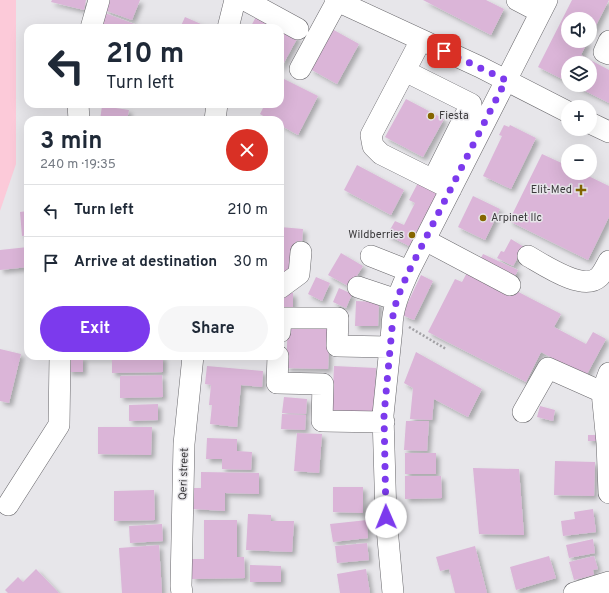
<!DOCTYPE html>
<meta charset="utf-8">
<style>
:root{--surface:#fff;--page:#f6f6f7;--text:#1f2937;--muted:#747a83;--line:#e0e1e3;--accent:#7c3aed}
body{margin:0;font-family:Overpass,sans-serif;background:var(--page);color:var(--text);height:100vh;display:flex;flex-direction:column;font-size:15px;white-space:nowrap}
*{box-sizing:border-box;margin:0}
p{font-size:13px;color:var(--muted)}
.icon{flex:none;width:22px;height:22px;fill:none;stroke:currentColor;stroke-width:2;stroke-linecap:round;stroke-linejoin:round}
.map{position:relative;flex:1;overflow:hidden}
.sheet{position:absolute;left:24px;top:116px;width:260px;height:244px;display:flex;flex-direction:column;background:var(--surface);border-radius:12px;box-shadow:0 4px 16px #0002}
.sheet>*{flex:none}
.top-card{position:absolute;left:24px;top:24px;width:260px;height:84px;border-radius:12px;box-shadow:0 4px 16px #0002;background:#fff;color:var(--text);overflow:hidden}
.buttons{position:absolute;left:561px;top:12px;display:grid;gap:8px}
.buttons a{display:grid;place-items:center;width:36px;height:36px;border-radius:50%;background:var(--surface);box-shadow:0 4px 16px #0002;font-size:20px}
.pin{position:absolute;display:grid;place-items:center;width:34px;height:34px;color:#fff;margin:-17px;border-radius:8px;box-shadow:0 2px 6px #0006}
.me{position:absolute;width:44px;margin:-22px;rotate:359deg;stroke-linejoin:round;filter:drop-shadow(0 0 3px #0008)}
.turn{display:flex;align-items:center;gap:14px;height:84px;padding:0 16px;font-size:18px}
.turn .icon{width:52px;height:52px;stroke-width:2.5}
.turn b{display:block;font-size:28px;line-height:34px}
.round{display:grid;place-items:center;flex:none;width:42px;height:42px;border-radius:21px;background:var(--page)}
.overview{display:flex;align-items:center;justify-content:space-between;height:68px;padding:0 16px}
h1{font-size:24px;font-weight:700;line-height:30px}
.primary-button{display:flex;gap:8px;margin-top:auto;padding:8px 16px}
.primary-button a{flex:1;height:46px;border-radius:24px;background:var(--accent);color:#fff;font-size:16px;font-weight:700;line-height:46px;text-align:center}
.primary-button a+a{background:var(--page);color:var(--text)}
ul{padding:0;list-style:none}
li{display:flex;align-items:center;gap:12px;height:52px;padding:0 16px;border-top:1px solid var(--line)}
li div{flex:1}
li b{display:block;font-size:15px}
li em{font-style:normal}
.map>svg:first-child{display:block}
</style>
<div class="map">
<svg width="609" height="593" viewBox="0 0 609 593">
<defs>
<filter id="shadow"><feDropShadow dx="3.5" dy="3.5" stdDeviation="2" flood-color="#0004"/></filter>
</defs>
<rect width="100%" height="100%" fill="#e7e6ea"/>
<path fill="#fccad9" d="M0,0H16V164L0,211Z"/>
<path fill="#dbb5d8" filter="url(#shadow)" d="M52,0H86L84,10L51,2Z
M108,0H140L132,20L104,10Z
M423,0H486L504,9L491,35Z
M572,0H609L590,37V19H568V41H588L581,55L609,70V103L573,85H590V63H568V82L538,67Z
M105,13L145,28H100Z
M257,15L298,37L280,70V28H250Z
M185,17L210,28H180Z
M332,29L359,44L337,84L310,69Z
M280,77L318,96L298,135L280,125V120H270L260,114L265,104H280Z
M406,99L444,119L423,157L385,137Z
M102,106L129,110L127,120H100Z
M504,125L509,127L510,125L536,138L511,189L483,176L502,136L499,135Z
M542,154L568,166V173H582L609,186V217L588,260L509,221Z
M357,165L404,190L391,215L344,190Z
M420,179L439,189L409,246L387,235L395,221L404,225L415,203L409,200Z
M473,196L500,209L485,240L458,227Z
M28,211V235L22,236L20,212Z
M280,227L303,229L302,242L296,241L293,275L280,274Z
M511,239L524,247L513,266L497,258L501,251L504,252Z
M28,247V267L0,270V250Z
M341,253L363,266L350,287L328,275Z
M483,254L518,270L513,280L478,264Z
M470,267L561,314L554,327L586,344L593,332L606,339L586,376L541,352L526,382L428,332L455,279L462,282Z
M421,275L433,281L414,320L402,315Z
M316,277L330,283L322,301L308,294Z
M339,288L352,294L346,308L333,302Z
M280,293H293V307H280Z
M356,301L379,302L378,326H355Z
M288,323L330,325L328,369L286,368Z
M0,349L21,354L9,403L0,401Z
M416,352L482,389L468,417L434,399L432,420L410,419L413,388L404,383Z
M68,356H163V372L112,373V358H83V372H68Z
M207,366L263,371L262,387L241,385L237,427L210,424L212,405H209L211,385L205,384Z
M334,366L376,368L374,412L332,411Z
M162,375L163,397L120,398V376Z
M284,397L307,399L306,414L282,413Z
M158,404V420L129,421V405Z
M540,406L555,410L553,421L537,417Z
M282,414L306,415L305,430L281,429Z
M406,421H429L427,451L404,450Z
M98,427H152L151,455L98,454Z
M297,433L322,434L319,473L294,471Z
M588,435H602V441H588Z
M207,438L237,439V451L252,452L251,470L222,469V459H206Z
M405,453H436V474H405Z
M555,461L595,462L594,496L554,495Z
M473,468L519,469L524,535L479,534Z
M201,472L259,473V494L225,493V511L193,509L194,488H201Z
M405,476H441L442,498L405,499Z
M333,487H363V513L333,512Z
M154,490L155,520L114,521V491Z
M593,509L596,532L563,536L561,521L575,519L574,512Z
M248,514L271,515V521H294L292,552L246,550Z
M204,520H237V557H244L245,578L192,579V559H204Z
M367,520L368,538L333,542L330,524Z
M162,524L163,541L130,543L129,526Z
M593,539L595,553L569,558L566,545Z
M367,543L369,560L337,563L335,546Z
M159,545L162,593H122L119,548Z
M475,546L487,593H455L449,569L440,571L436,557Z
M549,556L556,578L516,590L510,567Z
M594,556L598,569L593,570L594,575L574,580L569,562Z
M250,565L281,566V582H250Z
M36,569L59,593H8L5,590L18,577L23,582Z
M366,569L370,593H340L337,574Z"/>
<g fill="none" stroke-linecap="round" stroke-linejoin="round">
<defs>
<path id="minor" d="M245,0L298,29
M335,0L480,67L568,112
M517,0L540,12
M91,28L99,0
M228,28L235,0
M421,40L371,135L373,146L381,154L451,189
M609,41L604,52L609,54
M300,69L337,1
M405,71L471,104L433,180
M78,104L79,120
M215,120L217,104
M590,123L609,132
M425,240L510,285
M371,256L409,271
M528,256C544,265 583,292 599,277C603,273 606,266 609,261
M358,287L397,300
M280,288L299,274L301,252
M280,332L281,318H338L337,346L389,347
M278,356L277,383L323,384L322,421L384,422
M602,392L609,373
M523,412L548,368L602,392L607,443L609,493
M8,505L59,425L60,356
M182,593L181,586L184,444L193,356
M393,593L386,517L383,415L392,328C392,307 401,289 409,271L547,0
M574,593L609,582"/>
</defs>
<use href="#minor" stroke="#68676b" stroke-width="22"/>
<path stroke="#a3a2a6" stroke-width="2.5" stroke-dasharray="2 2" stroke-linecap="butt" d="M409,327L446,349"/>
<use href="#minor" stroke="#fff" stroke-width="21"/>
</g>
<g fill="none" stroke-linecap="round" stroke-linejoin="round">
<path stroke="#7c3aed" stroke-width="7" stroke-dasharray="0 12.6" d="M386,517L384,415L392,328C392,307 401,289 409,271L506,80L444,51"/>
</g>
<g fill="#856600" stroke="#e7e6ea" stroke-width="1.5">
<circle cx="431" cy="116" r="4"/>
<path d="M579 184h4v4h4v4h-4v4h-4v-4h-4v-4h4z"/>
<circle cx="483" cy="218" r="4"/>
<circle cx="412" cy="235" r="4"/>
</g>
<g text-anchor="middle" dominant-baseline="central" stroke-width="3" stroke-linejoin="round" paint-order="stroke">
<g font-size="11" fill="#3b3a3c" stroke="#e7e6ea" text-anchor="start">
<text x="439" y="116">Fiesta</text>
<text x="572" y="190" text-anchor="end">Elit-Med</text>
<text x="491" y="218">Arpinet llc</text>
<text x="404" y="235" text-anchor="end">Wildberries</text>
</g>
<g font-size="11" fill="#3b3a3c" stroke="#e7e6ea">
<text transform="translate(184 474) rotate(-88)">Qeri street</text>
</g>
</g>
</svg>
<div class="buttons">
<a><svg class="icon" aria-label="sound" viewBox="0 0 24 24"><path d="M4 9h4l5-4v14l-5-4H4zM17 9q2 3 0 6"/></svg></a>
<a><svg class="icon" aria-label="layers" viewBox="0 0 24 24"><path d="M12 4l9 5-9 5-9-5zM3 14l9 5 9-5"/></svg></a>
<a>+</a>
<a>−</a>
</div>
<div class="pin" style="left:444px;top:51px;background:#d93025"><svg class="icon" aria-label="arrive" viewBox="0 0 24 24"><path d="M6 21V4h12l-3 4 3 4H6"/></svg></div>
<svg class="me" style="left:386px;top:517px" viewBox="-20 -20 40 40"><circle r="19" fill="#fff"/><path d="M0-13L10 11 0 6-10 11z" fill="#7c3aed"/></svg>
<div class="top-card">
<div class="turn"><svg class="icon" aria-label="left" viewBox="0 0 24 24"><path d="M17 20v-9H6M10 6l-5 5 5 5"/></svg><div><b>210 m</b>Turn left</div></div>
</div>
<section class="sheet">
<div class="overview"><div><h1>3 min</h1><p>240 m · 19:35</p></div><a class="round" style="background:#d93025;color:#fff"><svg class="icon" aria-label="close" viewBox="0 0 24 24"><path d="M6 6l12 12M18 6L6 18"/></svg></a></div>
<ul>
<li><svg class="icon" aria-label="left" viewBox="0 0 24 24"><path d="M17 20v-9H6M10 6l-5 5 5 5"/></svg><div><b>Turn left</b></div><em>210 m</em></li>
<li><svg class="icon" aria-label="arrive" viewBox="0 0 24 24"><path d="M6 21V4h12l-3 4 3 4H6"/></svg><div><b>Arrive at destination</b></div><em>30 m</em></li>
</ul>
<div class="primary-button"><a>Exit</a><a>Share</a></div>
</section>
</div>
